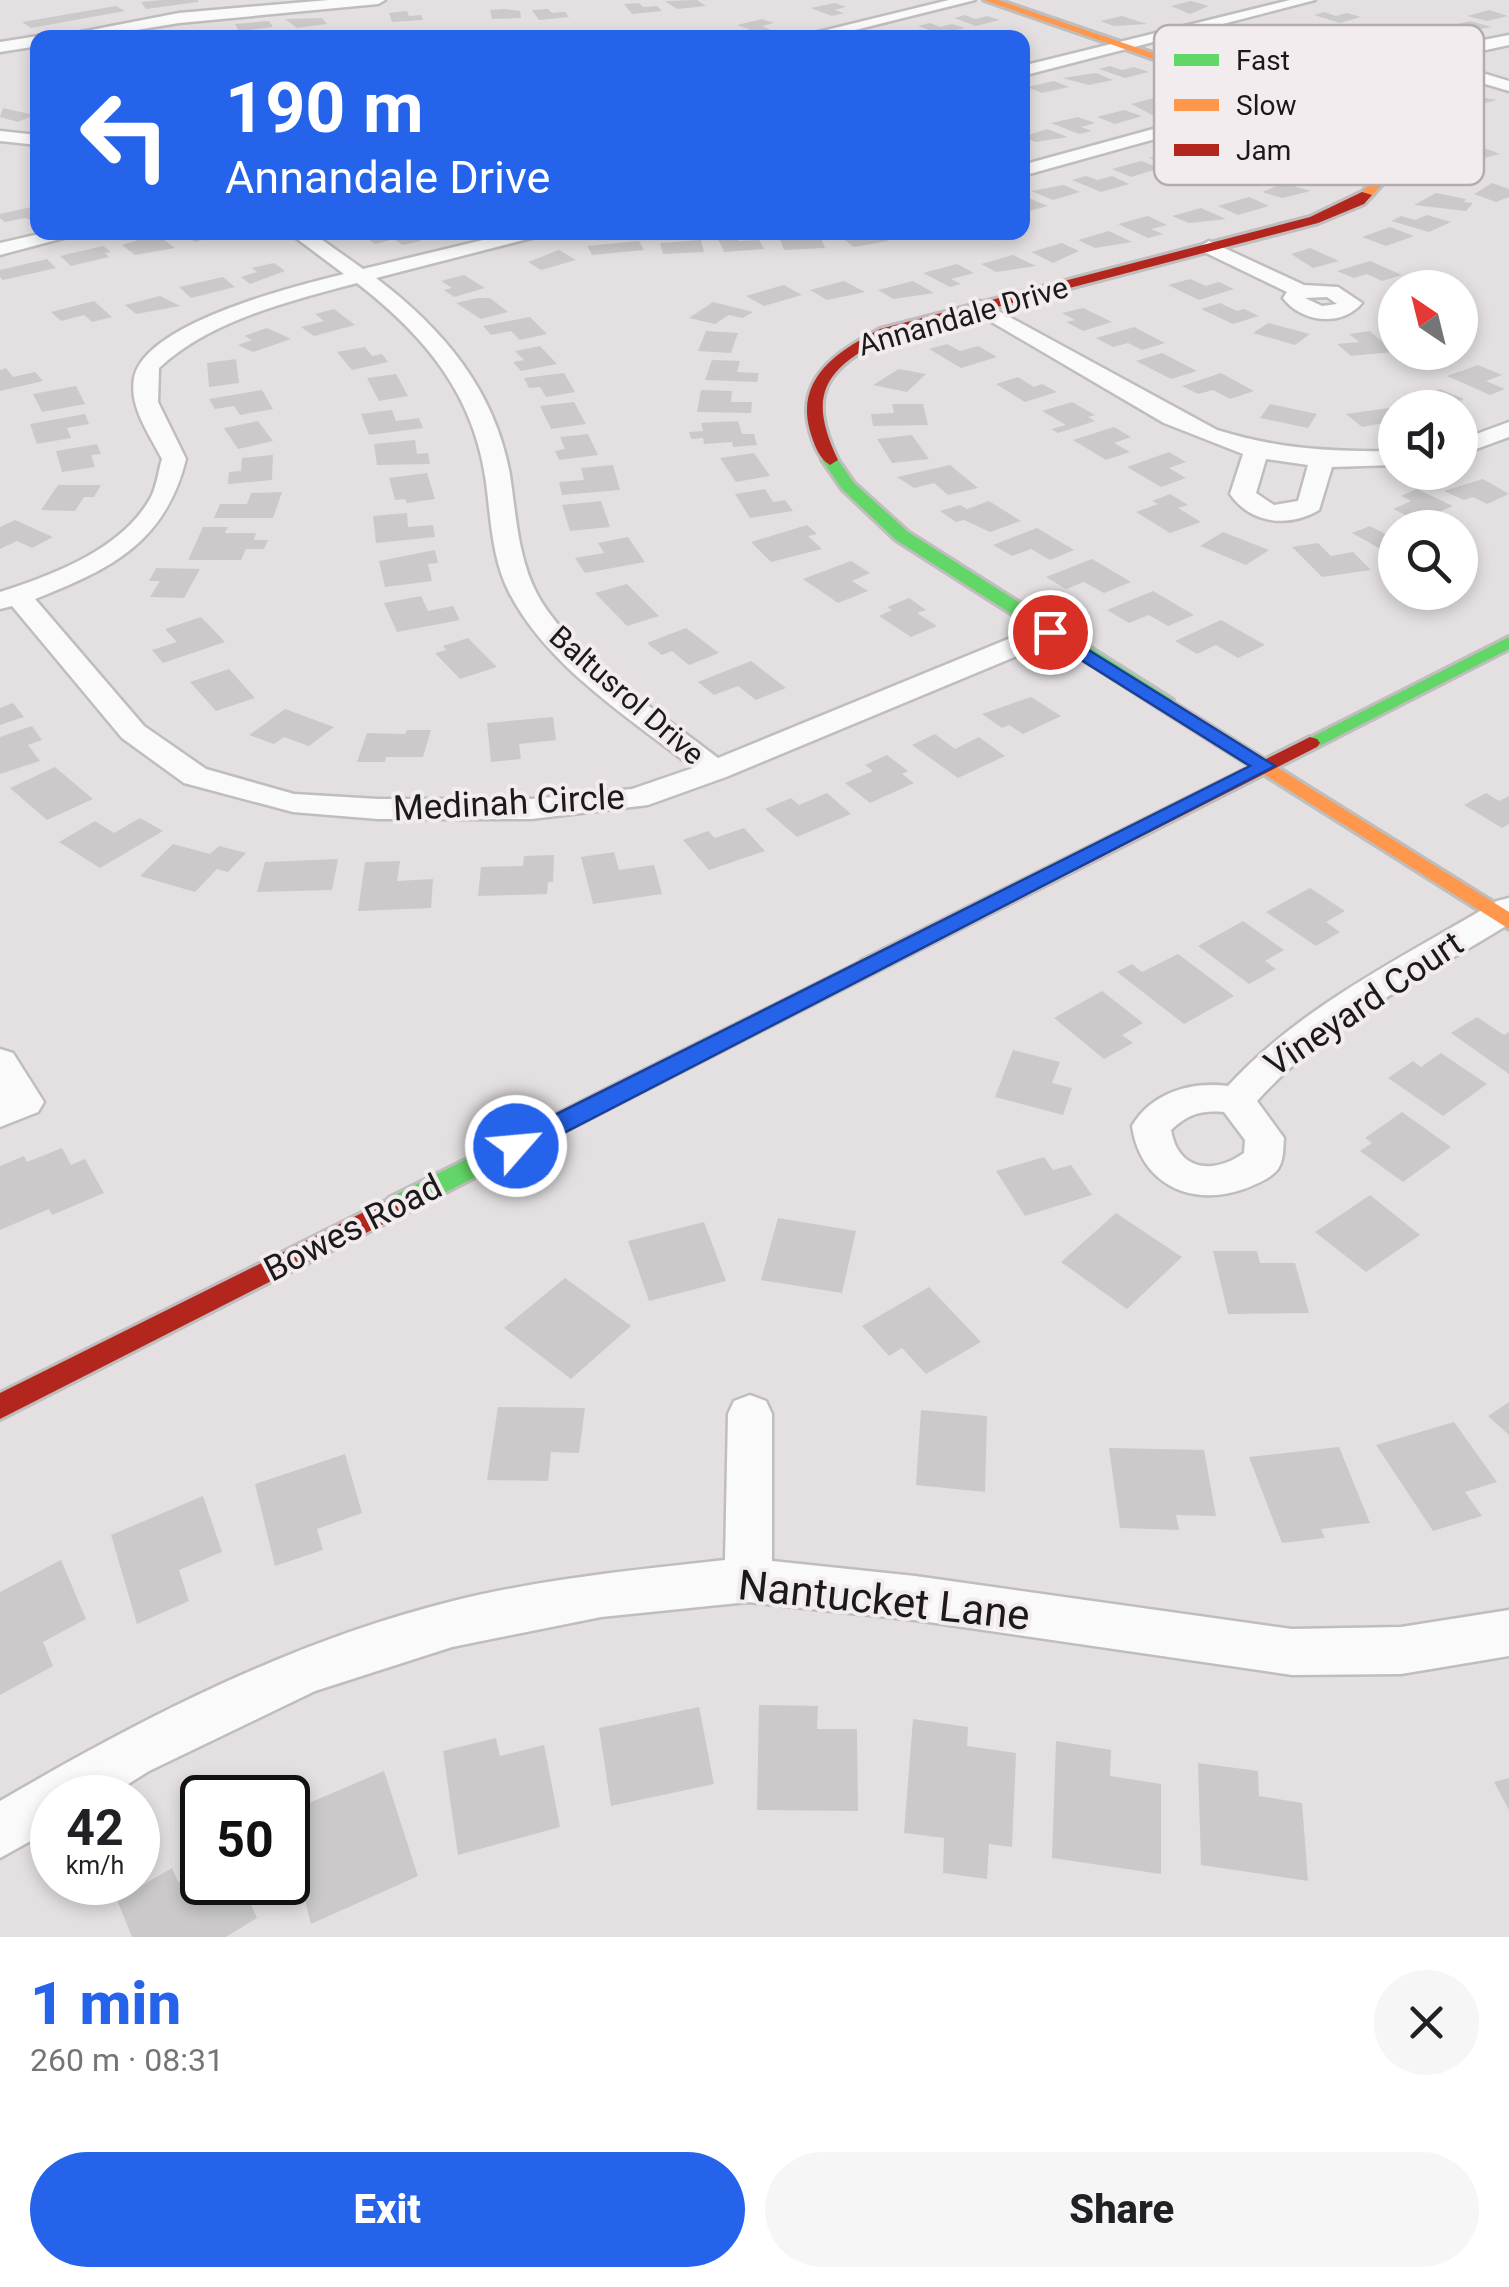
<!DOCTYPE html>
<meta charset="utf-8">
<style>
:root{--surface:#fff;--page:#f6f6f6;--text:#202124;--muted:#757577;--accent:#2563eb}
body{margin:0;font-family:Roboto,sans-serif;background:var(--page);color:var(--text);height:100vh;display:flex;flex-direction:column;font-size:38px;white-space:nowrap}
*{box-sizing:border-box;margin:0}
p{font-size:32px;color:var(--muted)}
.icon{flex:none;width:55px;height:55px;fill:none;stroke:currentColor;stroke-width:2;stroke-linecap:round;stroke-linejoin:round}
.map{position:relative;height:1937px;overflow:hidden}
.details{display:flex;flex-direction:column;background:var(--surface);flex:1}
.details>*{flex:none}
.banner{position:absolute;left:30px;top:30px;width:1000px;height:210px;border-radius:20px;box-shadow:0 5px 15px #0003;background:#2563eb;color:#fff;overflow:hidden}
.needle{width:65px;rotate:325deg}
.fabs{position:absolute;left:1378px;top:270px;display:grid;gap:20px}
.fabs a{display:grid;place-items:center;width:100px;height:100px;border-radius:50%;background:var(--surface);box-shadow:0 5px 15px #0003;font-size:50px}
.speed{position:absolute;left:30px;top:1775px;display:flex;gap:20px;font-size:50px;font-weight:700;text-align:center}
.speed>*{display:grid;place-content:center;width:130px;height:130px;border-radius:50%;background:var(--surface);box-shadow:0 5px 15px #0003;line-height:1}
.speed small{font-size:25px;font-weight:400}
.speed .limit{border:5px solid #111;border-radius:15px;background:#fff;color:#111}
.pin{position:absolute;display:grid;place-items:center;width:85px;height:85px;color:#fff;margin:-42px;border:5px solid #fff;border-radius:50%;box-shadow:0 2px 10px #0007}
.me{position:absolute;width:110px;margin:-55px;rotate:63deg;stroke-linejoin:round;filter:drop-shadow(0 0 8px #0008)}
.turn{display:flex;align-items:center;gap:35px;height:210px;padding:0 30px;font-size:45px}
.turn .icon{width:130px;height:130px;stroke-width:2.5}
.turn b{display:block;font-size:70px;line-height:85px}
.round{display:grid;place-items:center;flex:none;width:105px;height:105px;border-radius:52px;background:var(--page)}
.head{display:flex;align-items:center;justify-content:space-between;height:170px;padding:0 30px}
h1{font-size:60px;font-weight:800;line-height:75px;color:var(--accent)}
.button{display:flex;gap:20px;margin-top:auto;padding:20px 30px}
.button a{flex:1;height:115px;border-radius:60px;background:var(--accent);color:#fff;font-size:40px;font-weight:800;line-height:115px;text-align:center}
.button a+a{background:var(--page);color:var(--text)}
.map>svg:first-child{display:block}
</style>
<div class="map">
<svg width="1509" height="1937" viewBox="0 0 1509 1937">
<rect width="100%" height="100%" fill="#e4e0e1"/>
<path fill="#cbc9c9" d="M162,0H198V2L146,9L141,2Z
M697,0L706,6L677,9L665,1Z
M1191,1L1209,6L1190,14L1171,6Z
M639,3L643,7L657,6L662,11L632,14L624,4Z
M835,3L846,7L834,10L844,13L832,16L811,8Z
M116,6L125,11L31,28L22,22Z
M505,9L520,11L521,18L492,19L490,10Z
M548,9L552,13L565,12L569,17L539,20L532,10Z
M1489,10L1508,16L1487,21L1467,16Z
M407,11L409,16L421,15L423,20L392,22L389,13Z
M1324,12L1336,16L1347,13L1361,17L1340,23L1314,15Z
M965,15L975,19L987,16L1000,20L976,26L954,18Z
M1122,16L1147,24L1114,26L1100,21Z
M322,18L327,24L297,28L285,19Z
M762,19L774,23L762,26L771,30L759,33L737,25Z
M269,21L273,27L239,31L235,24Z
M1470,21L1492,27L1468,31L1450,26Z
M930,23L940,27L952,24L965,28L940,34L918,26Z
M1110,66L1122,70L1134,67L1149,72L1125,78L1099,69Z
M1096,73L1113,80L1089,85L1062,78Z
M1054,81L1069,87L1042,93L1027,87Z
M1464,92L1479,97L1497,100L1478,105L1449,96Z
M1154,98L1174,105L1152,115L1131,104Z
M3,108L34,115L18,122L0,117Z
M1124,110L1142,116L1115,124L1097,117Z
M1078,117L1095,123L1081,127L1092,131L1079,134L1051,123Z
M1047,129L1068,137L1036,142L1022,137Z
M1471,143L1500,154L1480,159L1457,147Z
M1185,152L1206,160L1181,167L1148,158Z
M1141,161L1160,168L1131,177L1112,169Z
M1086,176L1097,180L1112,176L1129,184L1101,192L1072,180Z
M1284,183L1311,191L1282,198L1262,192Z
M1492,183L1509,189V197L1496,202L1474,194Z
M1064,185L1080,192L1053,200L1031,191Z
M1436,193L1466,199L1464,202L1473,203L1466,211L1414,205Z
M1026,197L1048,206L1022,213V198Z
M1249,197L1269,206L1238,215L1218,206Z
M36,206L38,222L25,218L5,222L0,218V214Z
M1201,208L1226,219L1189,223L1172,216Z
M1427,215L1451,222L1429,232L1391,221L1401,216L1415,220Z
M1148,216L1167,225L1151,229L1163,234L1148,238L1118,224Z
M1390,227L1414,236L1386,246L1362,237Z
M1109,231L1132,242L1095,248L1078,240Z
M163,232L170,238L163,239L175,248L135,255L122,245Z
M228,232L195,242L184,234L192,232Z
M378,232H408L421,241L403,245L394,239L375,244L363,236Z
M862,232H884L890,237H884L888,241L854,247L840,236Z
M798,236L799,239L821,238L825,248L784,250L779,237Z
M737,238L739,241L759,240L764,249L724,252L718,239Z
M701,240L704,252L663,254L660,243Z
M639,241L644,250L592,255L587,246Z
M1062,243L1079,251L1053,263L1031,252Z
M103,246L111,252L105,253L109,257L71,266L60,256Z
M1310,248L1339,261L1313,268L1291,254Z
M559,250L576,260L541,270L528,262Z
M1013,255L1036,266L996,272L981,264Z
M47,259L56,268L3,280L0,277V270Z
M1370,261L1402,275L1382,281L1367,274L1354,278L1337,271Z
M274,263L285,271L250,284L241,277L257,272L252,268Z
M957,264L974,273L951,279L961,284L950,287L923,273Z
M464,275L485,288L454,297L444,290L452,288L441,281Z
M223,277L235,287L191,298L179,287Z
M1190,279L1206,286L1219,282L1234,289L1199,300L1168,285Z
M844,281L865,292L827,300L810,290Z
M913,281L934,293L893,299L878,290Z
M784,285L802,295L764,306L746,296Z
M160,296L180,306L136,314L125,305Z
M478,298H490L508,312L481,319L456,303Z
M94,301L112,317L92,322L84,315L61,321L51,312Z
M713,302L753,312L743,318L729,315L715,324L689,318Z
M1220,303L1237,311L1244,309L1259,316L1233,324L1201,309Z
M1083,308L1112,322L1083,331L1066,322L1075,320L1062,313Z
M334,309L355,325L314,336L301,327L324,321L315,314Z
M530,317L547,334L520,340L511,331L491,335L483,326Z
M1268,323L1310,334L1295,345L1253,333Z
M1134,327L1165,343L1142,350L1128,343L1113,347L1096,338Z
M267,328L291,339L253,352L238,345L252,340L244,336Z
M706,331L738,333L731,353L698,351Z
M1370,331L1393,352L1351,356L1337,344L1359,342L1349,334Z
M947,344L960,351L978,346L997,357L961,368L929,349Z
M540,346L557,364L521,371L513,362L524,360L515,351Z
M365,347L372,356L382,354L388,362L352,370L337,352Z
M1162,353L1197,371L1171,379L1136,361Z
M236,359L239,383L209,387L207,363Z
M712,360L740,361L737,372L759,373L757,382L705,380Z
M1478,365L1502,375L1486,381L1505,389L1490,395L1447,376Z
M6,368L13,377L35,372L43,381L0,391V370Z
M899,369L926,374L907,392L873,385Z
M564,373L575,392L546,397L540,387L529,388L524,378Z
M1221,373L1254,391L1230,399L1213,390L1198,394L1182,386Z
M396,374L408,396L379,401L367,378Z
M1018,377L1034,387L1042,384L1057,392L1025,402L996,384Z
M76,386L85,404L42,412L33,394Z
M1440,389L1464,399L1449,405L1454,408H1422L1427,405L1413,399Z
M262,390L273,409L240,415L234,406L215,409L209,399Z
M701,390L732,391L731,402H752L751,413L697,412Z
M574,402L586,424L551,429L540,406Z
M1072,402L1095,415L1088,417L1095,421L1058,433L1051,429L1066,425L1042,411Z
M892,404H923L928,425L873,426L871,414L894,413Z
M1270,404L1317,414L1308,428L1260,418Z
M1389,408L1395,412V428L1385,423L1362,427L1346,414Z
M392,410L396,421L419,418L423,428L369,435L361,414Z
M85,414L89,424L67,428L71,438L37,444L30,424Z
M258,421L273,441L238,449L224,428Z
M738,421L742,434H754L757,445L733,447L732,442L704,444L703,438L691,439L689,432L703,431L701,423Z
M1114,427L1131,437L1114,443L1130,452L1106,460L1073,440Z
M588,434L598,455L559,460L555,451L565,449L560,437Z
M912,435L929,459L892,463L877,439Z
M415,440L417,454L428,453L430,464L377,465L374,444Z
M97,444L101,454L91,455L95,467L62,472L56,451Z
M1169,452L1186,462L1169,468L1186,478L1161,487L1127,467Z
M754,453L770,476L736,482L720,458Z
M273,455L272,480L228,484L229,472L241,471L242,458Z
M613,465L620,490L562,495L559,482L584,480L581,468Z
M950,465L978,488L948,495L934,483L914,488L897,477Z
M427,473L435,499L407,503L405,499L395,500L389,478Z
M1483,479L1509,494L1487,504L1473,497L1464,500L1444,491Z
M58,485H101L94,497H84L75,511L41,510Z
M765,489L773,502L785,500L793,511L750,518L735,494Z
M1417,489L1453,506L1418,521L1393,509L1411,501L1401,496Z
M282,492L273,518H214L220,504H247L251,493Z
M1170,494L1188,505L1178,508L1201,522L1170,533L1136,512L1158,504L1152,501Z
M601,501L610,527L570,531L562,505Z
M989,501L1021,521L990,532L964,520L956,522L940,511L960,505L967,509Z
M407,513L408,527L433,525L435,537L376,543L373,516Z
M15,520L53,537L32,548L17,541L0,549V527Z
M807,525L817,534L808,536L822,549L771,562L751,542Z
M1370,526L1389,536L1395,534V557L1352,533Z
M203,527H228L225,533H256L254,540H268L264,549H246L241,560H188Z
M1037,528L1074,550L1050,560L1031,549L1012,556L993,545Z
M1223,532L1269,550L1246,565L1200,546Z
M628,537L645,562L585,573L575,558L604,553L598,543Z
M1318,543L1331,556L1353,552L1371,570L1322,577L1292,547Z
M435,550L438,563L428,564L432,581L385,587L379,561Z
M1092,559L1131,582L1104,593L1084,582L1066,589L1046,577Z
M851,561L870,573L852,581L868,591L838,603L803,579Z
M156,568L200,569L184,598L150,597L160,581H149Z
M627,584L659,616L627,626L595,593Z
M1153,591L1194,615L1168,626L1149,615L1129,623L1107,610Z
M421,596L428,611L453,606L460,620L397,632L384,603Z
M909,598L926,610L917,613L937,626L911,637L879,616L892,610L887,607Z
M201,617L225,642L163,663L152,650L177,642L165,629Z
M1221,620L1265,645L1238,658L1216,645L1197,654L1175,641Z
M686,628L719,653L689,665L672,651L662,655L647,643Z
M468,638L497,667L460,679L435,653L446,650L443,646Z
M751,661L786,688L756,700L738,686L714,695L698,682Z
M229,669L255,698L216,711L190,682Z
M1031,697L1061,716L1023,734L1009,725L1002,728L982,714Z
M13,703L24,717L0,725V708Z
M285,709L334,727L309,746L284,737L274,744L249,735Z
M553,717L556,740L519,744L521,759L491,762L487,723Z
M32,726L42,740L28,745L40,761L0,774V737Z
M407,730H431L423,757H386L385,762H357L367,733L405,734Z
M935,734L955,749L979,737L1005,756L958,778L912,745Z
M887,755L908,771L902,774L914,783L870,803L845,783L873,771L865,765Z
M55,767L93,799L47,820L10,788Z
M827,793L851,814L797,837L765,809L791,798L799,805Z
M1486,793L1499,801L1509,796V824L1502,828L1464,805Z
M140,818L163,831L100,868L59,842L95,821L114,833Z
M744,828L765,851L709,870L683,840L708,831L715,838Z
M173,844L210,854L219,846L246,853L228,872L217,869L195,892L140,876Z
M614,852L619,870L654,865L662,894L593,904L581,857Z
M554,855L553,882H548L547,894L478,896L481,867L523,866L524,856Z
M338,859L332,890L257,892L265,862Z
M400,861L397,881L433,879L431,908L358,911L365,862Z
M1310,888L1345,911L1326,922L1340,932L1316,946L1266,912Z
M1243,921L1284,950L1265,961L1276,969L1249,984L1198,946Z
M1178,954L1234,996L1184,1024L1117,972L1132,964L1142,972Z
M1102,991L1143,1023L1122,1035L1133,1043L1104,1059L1054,1018Z
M1477,1017L1504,1035L1509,1032V1074L1451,1033Z
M1013,1050L1060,1062L1052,1083L1072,1088L1063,1115L995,1097Z
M1441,1053L1487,1084L1443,1116L1388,1078L1413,1061L1421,1067Z
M1402,1112L1451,1147L1403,1182L1360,1151L1372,1143L1365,1138Z
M62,1148L71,1165L85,1159L104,1193L52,1215L49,1209L0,1230V1166L24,1156L27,1162Z
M1044,1157L1053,1170L1071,1165L1092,1195L1025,1216L996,1171Z
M1370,1195L1420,1235L1366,1272L1315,1232Z
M1116,1213L1182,1257L1127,1309L1061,1262Z
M778,1218L856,1231L842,1293L761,1280Z
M704,1222L726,1281L649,1301L628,1241Z
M1213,1251H1257L1260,1263H1295L1309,1313L1228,1314Z
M565,1278L631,1326L571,1379L504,1328Z
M929,1287L981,1342L926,1374L902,1348L889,1356L862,1326Z
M1509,1402V1435L1488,1416Z
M498,1407L585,1408L579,1453L551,1452L548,1481L487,1480Z
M921,1410L987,1416L985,1492L916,1485Z
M1454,1422L1497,1482L1465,1492L1482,1516L1433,1531L1376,1445Z
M1339,1447L1370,1523L1321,1529L1325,1538L1282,1543L1249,1457Z
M1109,1448L1204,1450L1216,1516L1176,1515L1179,1530L1120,1528Z
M345,1454L362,1513L317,1529L323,1550L275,1566L255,1484Z
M203,1496L222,1552L179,1570L189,1601L137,1624L111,1535Z
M61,1560L86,1619L43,1642L53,1666L0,1695V1592Z
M759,1705L818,1706L817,1729H857L858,1811L757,1810Z
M699,1707L714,1784L611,1806L599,1728Z
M913,1719L968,1727L967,1746L1016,1753L1012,1847L989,1844L987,1879L943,1873L944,1838L904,1833Z
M496,1738L500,1756L544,1745L560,1827L458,1855L443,1751Z
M1056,1741L1111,1750L1110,1776L1161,1784V1874L1052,1858Z
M1198,1763L1258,1771L1259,1796L1302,1803L1308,1881L1201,1865Z
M384,1771L418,1876L311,1924L288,1835V1812Z
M1509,1778V1810L1494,1782Z
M172,1868L178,1882L202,1868V1882H241L257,1918L226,1937H132L117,1900Z"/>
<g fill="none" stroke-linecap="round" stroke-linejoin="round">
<defs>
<path id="street" d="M329,0H385L378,4L179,23L88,38H50L179,13Z
M949,0H975L823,38H794Z
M1290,0H1315L1022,76V66Z
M1509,35V45L1439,60L1509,81V91L1421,65L1022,176V165L1463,44Z
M38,36L43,38H38V46L0,52V42Z
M0,131L38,135V145L0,141Z
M1382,151L1435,157L1458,170L1436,181L1379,178V170L1385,169L1434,170L1376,160L1373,156Z
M48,232H86L0,255V243Z
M288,232H311L363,269L516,232H555L376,278C443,329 495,390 510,475C516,515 518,558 537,594C569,654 664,716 718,758L1040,626H1060L1064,632L1060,638L726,777L648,805L531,819H378L293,812L184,783L122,738L12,606L0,609V592C53,575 123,549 151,497C157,485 158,472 162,459C150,435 129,407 134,379C143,323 296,286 344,274ZM357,283C425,336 474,394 486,482C491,520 492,560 510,594C548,667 630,718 693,768L632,789L531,799H378L294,794L206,769L144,726L35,599C111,569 165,543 186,459L158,402L159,368C210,320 290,301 357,283Z
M1209,241L1304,285L1338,287L1362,303C1341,328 1301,322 1283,298L1287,292L1202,251L1199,247ZM1327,297L1337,304L1322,306L1305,298Z
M980,301L1217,430C1278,449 1332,452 1395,451V465L1332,467L1319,510C1288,528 1251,524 1230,494L1243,454L1164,423L973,311L969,307L973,303ZM1266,459L1308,465L1298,501L1274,505L1256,493Z
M1509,422V437L1460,455V440Z
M1509,898V924C1422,978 1326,1024 1257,1101L1284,1138C1283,1148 1284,1160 1278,1169C1270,1179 1256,1184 1244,1189C1190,1208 1140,1183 1132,1126C1151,1093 1191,1081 1228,1086C1302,1005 1404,957 1497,901ZM1224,1112L1245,1140L1244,1153C1213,1175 1178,1171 1171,1130C1188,1114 1201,1110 1224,1112Z
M0,1049L13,1053L44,1102L38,1112L0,1127Z
M750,1395L766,1401L772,1414V1561L915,1576L1292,1629L1401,1627L1509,1610V1656L1401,1674L1292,1675L915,1620L748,1602L601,1617L452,1647L315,1691L149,1771L106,1798H52V1829L0,1858V1801C142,1718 292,1641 453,1601C542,1579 633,1570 725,1560L728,1414L734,1401Z"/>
<path id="fast" d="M824,457H836L854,483L908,532L1173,700V708H1159L896,540L842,489L822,460Z
M1509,637V649L1317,747H1303L1300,743Z
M869,958L880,966L877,971L407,1212L398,1215L389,1212L385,1205L389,1198Z"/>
<path id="slow" d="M984,0H998L1337,116C1363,129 1382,145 1391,174L1370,198H1362V192L1379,174C1371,146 1353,133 1329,120Z
M1166,698L1509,912V929L1159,708V700Z"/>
<path id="jam" d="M1362,192L1372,195L1364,204L1318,223L890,335C827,368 805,391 838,460L830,465C819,459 814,444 810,431C795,378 838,351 880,329L1310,217Z
M1310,737L1317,739L1320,743L1317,747L877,971L869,974L858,966L861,961Z
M398,1195L407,1198L411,1205L407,1212L0,1419V1393Z"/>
</defs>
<use href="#street" stroke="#bfbdbd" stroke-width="5"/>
<use href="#fast" stroke="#bfbdbd" stroke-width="6"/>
<use href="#slow" stroke="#bfbdbd" stroke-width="6"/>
<use href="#jam" stroke="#bfbdbd" stroke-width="6"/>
<use href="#street" fill="#fbfafa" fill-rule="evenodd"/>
<use href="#fast" fill="#63d668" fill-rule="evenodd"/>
<use href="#slow" fill="#ff974d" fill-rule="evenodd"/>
<use href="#jam" fill="#b3261e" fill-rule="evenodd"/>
</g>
<path fill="#2563eb" stroke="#184099" stroke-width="2.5" d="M1050,626L1275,766L525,1153H507L503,1146L507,1139L1250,766L1043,636V628Z"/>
<g text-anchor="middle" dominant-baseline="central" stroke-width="8" stroke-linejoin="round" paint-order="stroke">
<g font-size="30" fill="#1b191a" stroke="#f2ecee">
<text transform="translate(963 316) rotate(-16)">Annandale Drive</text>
<text transform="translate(627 695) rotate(41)">Baltusrol Drive</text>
</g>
<g font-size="35" fill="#1b191a" stroke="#f2ecee">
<text transform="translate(509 803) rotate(-3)">Medinah Circle</text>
<text transform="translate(1364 1004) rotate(-34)">Vineyard Court</text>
<text transform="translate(353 1228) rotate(-27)">Bowes Road</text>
</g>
<g font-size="42" fill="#1b191a" stroke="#f2ecee">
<text transform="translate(884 1600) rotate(6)">Nantucket Lane</text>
</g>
</g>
<rect x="1154" y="25" width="330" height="160" rx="15" fill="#f2ecee" stroke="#b2adae" stroke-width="2.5"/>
<rect x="1174" y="54" width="45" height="12" fill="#63d668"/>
<rect x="1174" y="99" width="45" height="12" fill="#ff974d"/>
<rect x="1174" y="144" width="45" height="12" fill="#b3261e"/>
<g font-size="28" fill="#1b191a">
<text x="1236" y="70">Fast</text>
<text x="1236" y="115">Slow</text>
<text x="1236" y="160">Jam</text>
</g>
</svg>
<div class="fabs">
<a><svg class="needle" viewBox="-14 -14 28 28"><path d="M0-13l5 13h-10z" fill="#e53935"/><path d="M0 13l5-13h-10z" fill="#757577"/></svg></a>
<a><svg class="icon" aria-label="sound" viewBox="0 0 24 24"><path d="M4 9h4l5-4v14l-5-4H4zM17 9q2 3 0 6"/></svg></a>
<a><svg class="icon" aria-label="search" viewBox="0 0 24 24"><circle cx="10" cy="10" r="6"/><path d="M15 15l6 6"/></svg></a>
</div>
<div class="speed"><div>42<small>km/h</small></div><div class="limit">50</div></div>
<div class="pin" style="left:1050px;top:632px;background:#d93025"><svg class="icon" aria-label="arrive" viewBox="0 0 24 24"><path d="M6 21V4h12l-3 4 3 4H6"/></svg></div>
<svg class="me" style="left:516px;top:1146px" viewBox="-20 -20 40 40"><circle r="17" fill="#2563eb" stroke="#fff" stroke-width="3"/><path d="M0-11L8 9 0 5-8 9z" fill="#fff"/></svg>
<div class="banner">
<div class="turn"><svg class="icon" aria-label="left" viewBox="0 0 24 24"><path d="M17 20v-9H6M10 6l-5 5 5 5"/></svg><div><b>190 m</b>Annandale Drive</div></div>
</div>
</div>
<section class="details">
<div class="head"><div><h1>1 min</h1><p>260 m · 08:31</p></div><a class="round"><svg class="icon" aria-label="close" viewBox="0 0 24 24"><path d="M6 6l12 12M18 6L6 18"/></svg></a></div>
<div class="button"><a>Exit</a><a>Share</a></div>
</section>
